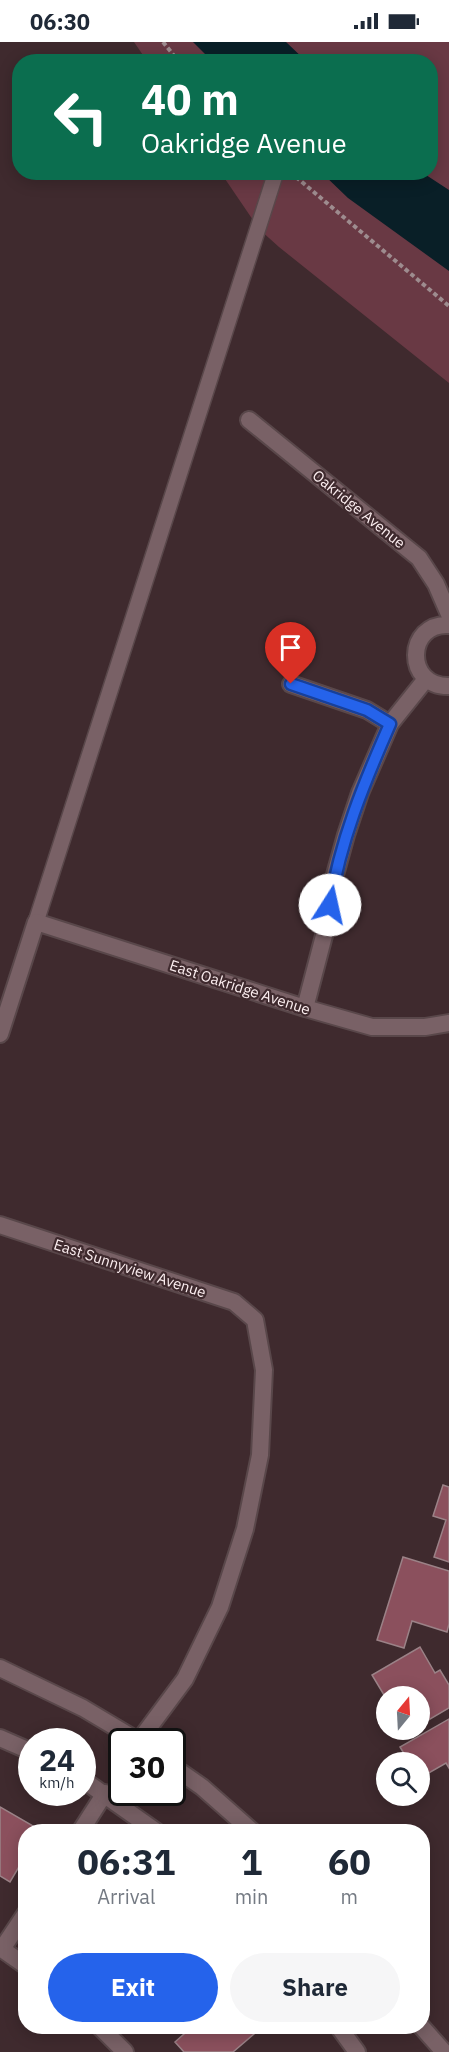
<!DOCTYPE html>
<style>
:root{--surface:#fff;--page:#f6f6f7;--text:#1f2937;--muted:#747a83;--accent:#2563eb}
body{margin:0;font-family:"IBM Plex Sans",sans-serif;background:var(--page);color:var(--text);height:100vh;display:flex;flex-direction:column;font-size:22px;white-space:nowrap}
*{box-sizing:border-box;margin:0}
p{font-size:20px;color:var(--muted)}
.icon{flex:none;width:33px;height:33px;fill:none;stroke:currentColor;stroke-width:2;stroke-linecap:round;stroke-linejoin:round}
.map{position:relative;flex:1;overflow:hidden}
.sheet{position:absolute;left:18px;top:1782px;width:412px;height:210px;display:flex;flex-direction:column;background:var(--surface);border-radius:24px;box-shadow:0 3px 15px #0003}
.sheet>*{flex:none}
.guide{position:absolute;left:12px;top:12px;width:426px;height:126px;border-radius:24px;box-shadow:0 3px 15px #0003;background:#0b6e4f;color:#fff;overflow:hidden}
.needle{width:39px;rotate:18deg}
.tools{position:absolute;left:376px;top:1644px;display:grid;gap:12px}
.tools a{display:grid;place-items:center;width:54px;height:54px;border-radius:50%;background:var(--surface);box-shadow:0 3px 15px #0003;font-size:30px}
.speed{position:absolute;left:18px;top:1686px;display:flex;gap:12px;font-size:30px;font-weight:700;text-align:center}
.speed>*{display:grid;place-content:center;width:78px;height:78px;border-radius:50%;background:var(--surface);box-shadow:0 3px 15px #0003;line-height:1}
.speed small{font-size:15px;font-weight:400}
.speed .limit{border:3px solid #111;border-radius:9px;background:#fff;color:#111}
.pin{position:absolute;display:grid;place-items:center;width:51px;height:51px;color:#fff;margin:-62px -26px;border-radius:50% 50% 50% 0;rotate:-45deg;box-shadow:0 0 6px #0007}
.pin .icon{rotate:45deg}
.me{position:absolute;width:66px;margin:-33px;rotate:10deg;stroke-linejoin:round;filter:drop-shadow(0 0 4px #0008)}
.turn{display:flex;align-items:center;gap:21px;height:126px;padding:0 30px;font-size:27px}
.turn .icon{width:78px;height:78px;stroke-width:2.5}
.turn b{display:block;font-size:42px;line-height:51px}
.eta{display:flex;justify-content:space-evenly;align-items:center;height:102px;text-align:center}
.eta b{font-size:36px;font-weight:700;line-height:42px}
.action{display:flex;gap:12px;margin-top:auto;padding:12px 30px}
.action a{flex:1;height:69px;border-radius:36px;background:var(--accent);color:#fff;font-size:24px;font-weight:700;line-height:69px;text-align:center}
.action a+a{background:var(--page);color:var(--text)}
.status{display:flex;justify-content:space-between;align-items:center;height:42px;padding:0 30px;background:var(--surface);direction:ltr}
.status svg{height:16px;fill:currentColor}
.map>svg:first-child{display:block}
</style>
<div class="status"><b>06:30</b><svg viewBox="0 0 49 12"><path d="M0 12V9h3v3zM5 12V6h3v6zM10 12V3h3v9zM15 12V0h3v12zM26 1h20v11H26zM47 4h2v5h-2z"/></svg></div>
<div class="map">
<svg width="449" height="2010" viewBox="0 0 449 2010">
<rect width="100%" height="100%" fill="#3f2a2e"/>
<path fill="#693944" d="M134,0H449V341L279,205L259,187L221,131L430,130V20L147,19Z"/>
<path fill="#091f27" d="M193,0H286L306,19H212Z
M322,131H423L449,148V229L348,156Z"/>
<path fill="#8b505d" stroke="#9b8287" stroke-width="1.5" d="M443,1443L449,1445V1520L434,1515L446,1478L433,1474Z
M403,1515L449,1529V1582L447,1590L412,1579L404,1606L377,1598Z
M420,1605L435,1631L440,1628L449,1643V1666L420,1683V1654H387V1658L372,1633Z
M449,1677V1726L446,1721L420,1736V1720H409L400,1705Z
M0,1765L40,1788L39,1790H26V1813L10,1840L0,1834Z
M193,1984H260L261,1986L233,2010H184L175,2000Z"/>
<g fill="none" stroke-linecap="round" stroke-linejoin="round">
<defs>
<path id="service" d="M36,880L276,130"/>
<path id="minor" d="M249,378L419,516L436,542L449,572
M449,583C406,580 404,645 449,644
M291,642L367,668L390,682
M305,966L326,886L333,840L346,793L360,751L390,682L426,637
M0,992L36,880L305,966L372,985H425L449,981
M0,1183L234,1260L255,1278L264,1328L260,1413L245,1487L220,1565L185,1637L139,1699
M80,1790L105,1751
M0,1906L2,1907L26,1871
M2,1907L26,1924
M99,1984L125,2010"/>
<path id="secondary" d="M0,1626L83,1666L140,1700
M0,1696L32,1710
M172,1724L202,1745L253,1790
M82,1737L157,1790
M338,1984L357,2010
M421,1984L444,2010"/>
</defs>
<use href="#service" stroke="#59474a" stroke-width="18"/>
<use href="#minor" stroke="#59474a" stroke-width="20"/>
<use href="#secondary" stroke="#59474a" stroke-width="20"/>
<path stroke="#9e8c8f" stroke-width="4" stroke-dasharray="4.5 3" stroke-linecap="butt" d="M163,0L179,20
M296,135L449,264"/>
<use href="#service" stroke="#796166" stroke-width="15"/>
<use href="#minor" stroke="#796166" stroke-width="16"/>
<use href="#secondary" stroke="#796166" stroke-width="16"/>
</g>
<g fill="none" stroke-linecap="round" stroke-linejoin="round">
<defs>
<path id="route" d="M291,642L367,668L390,682C364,741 340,799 330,863"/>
</defs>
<use href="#route" stroke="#184099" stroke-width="15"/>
<use href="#route" stroke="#2563eb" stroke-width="10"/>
</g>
<g text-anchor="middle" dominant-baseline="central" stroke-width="4.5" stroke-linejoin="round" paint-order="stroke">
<g font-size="15" fill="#fceef0" stroke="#3f2a2e">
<text transform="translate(359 467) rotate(39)">Oakridge Avenue</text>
<text transform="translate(240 945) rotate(18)">East Oakridge Avenue</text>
<text transform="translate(130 1226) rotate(18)">East Sunnyview Avenue</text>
</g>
</g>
</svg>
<div class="tools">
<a><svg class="needle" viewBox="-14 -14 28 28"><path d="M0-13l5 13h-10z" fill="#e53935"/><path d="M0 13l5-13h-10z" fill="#747a83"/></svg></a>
<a><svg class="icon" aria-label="search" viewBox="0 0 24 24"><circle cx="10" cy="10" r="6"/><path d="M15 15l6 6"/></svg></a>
</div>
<div class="speed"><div>24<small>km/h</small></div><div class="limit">30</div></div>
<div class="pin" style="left:291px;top:642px;background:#d93025"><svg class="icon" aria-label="arrive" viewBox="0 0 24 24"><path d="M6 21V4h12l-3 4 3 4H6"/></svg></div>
<svg class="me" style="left:330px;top:863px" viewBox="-20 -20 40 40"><circle r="19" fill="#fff"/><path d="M0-13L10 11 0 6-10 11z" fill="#2563eb"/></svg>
<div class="guide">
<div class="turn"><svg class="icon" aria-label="left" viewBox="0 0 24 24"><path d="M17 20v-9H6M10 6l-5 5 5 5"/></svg><div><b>40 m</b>Oakridge Avenue</div></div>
</div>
<section class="sheet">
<div class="eta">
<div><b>06:31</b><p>Arrival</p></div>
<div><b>1</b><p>min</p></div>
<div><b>60</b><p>m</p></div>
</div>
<div class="action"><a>Exit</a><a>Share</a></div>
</section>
</div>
